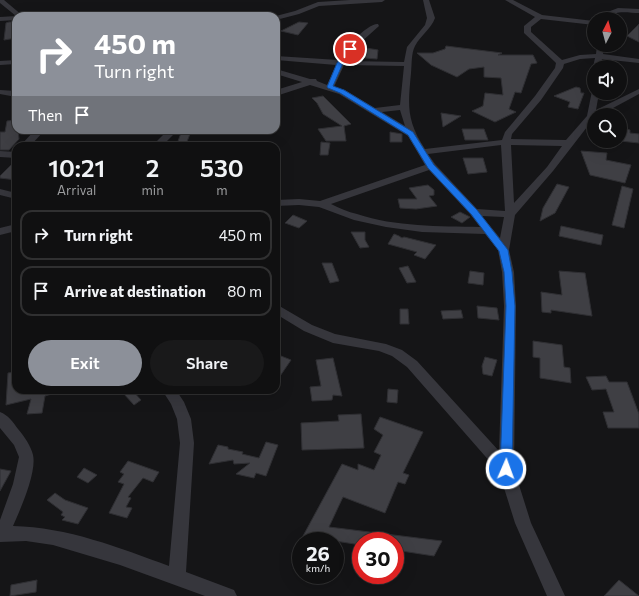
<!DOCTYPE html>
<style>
:root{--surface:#101011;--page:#19191a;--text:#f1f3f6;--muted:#9c9d9f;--line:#303031;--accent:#8c9099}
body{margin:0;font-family:Commissioner,sans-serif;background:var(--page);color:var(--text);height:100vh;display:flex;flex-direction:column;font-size:15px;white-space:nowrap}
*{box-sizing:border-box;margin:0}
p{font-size:13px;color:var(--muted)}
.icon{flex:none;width:22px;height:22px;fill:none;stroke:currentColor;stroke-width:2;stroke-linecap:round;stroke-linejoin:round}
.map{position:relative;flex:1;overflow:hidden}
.drawer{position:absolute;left:12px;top:142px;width:268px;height:252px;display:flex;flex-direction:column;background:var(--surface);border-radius:12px;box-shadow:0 4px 16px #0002,0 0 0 1px var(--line)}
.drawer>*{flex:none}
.hud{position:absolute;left:12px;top:12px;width:268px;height:122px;border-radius:12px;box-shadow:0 4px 16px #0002,0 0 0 1px var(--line);background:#8c9099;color:#fff;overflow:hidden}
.needle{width:26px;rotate:6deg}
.buttons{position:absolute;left:587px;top:12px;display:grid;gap:8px}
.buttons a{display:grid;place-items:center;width:40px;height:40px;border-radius:50%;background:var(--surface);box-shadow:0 4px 16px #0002,0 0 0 1px var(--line);font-size:20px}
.speed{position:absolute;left:292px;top:532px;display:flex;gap:8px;font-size:20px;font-weight:700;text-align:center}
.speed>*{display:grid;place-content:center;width:52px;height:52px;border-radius:50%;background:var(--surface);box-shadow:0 4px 16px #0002,0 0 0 1px var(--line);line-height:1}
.speed small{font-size:10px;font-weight:400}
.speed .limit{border:6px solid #d22;background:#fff;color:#111}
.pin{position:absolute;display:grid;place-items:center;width:34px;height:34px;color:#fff;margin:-17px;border:2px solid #fff;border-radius:50%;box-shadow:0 1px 4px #0007}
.me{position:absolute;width:44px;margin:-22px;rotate:2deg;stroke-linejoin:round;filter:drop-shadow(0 0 3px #0008)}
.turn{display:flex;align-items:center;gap:14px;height:84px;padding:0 16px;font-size:18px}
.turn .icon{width:52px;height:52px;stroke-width:2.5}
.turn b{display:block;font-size:28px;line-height:34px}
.then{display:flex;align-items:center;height:38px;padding:0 16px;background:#0003;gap:8px;font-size:15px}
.eta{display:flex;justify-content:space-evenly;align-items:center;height:68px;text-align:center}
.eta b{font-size:24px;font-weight:600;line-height:28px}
.cta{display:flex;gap:8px;margin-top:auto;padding:8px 16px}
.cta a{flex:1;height:46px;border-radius:24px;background:var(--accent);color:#fff;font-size:16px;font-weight:600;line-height:46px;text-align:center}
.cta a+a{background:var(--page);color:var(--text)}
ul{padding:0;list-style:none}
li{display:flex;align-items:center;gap:12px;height:50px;margin:0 8px 6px;padding:0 8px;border:2px solid var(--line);border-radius:12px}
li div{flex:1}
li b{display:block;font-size:15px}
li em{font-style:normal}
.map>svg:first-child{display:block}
</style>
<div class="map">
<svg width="639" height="596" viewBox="0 0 639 596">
<rect width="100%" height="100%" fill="#151517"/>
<path fill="#3f3f44" stroke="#2f2f33" d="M9,22H16V38L4,40L6,23Z
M299,22L308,23L298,35L281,31Z
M639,24V42L627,36Z
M446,46L502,53L498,55H533L537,63L531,64L521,93L515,92L509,109L516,112L495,122L472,111L483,106L485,93L503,95L501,78L484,77V67L469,69L457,77L431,65L417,53H433L445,49Z
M366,48L378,50L377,59L365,58Z
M576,87L580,88L581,93H584L578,109L568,107L570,102L554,96Z
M323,96L351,124L344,126L346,141H326L318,129L342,126L323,114L317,103L312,98Z
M441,113L461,116L443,127Z
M16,120V130H18L19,139L9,150H0V132H5L7,121Z
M621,128L630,130V133L639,134V143L620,141Z
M462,129H484L488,140H465Z
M390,132L402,134V142H390Z
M181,133L190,134L186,144H177Z
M321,142L330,143L328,155H320Z
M581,151L607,153L606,160L631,165L625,183L590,175Z
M463,158H483L487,172L468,174Z
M16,160V180L0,178V176Z
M557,184L569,187L555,213L540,221L543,208Z
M428,185L434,190V195L429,196L437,206L416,209L400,208L398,199H417L409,188Z
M622,186L633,189L624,228L612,225Z
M460,212L470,217L462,223L451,217Z
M293,215L307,221L299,228L285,223Z
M561,226L603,235L601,245L559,236Z
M351,232H365V240L369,247L360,248Z
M394,234L399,236L402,238L404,237L436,245L425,259L414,255L417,252L388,244Z
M322,263H332L339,281L330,283Z
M408,266L416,282L407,283L399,268Z
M470,271L484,273L483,285L468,283Z
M559,271L585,273L592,316L551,310V313L542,312L541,292L562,295Z
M477,306L497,308L499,320L478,318Z
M400,309H408L409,324H400Z
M461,310L463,318L443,319L441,311Z
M533,341L562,345L564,367L570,368L571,383L540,378V358L533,357Z
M276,354L291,360L276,382Z
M485,357L497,360L492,376L483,374L482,366Z
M333,358L342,396L333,395L332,400L312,401L310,387L321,386L316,360Z
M16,372V390H54L55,393L45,396L42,413L27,414L31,399L6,405L8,373Z
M606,376L609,382H627L639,414V428H608L603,412H614L606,389L592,390L586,377Z
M388,389L398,390L397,403L387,402Z
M129,390H132L141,400L134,405L123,393Z
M361,414L364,448L302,450L301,423L339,421L338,415Z
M380,417L423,432L403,473L409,475L405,484L398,482L385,513L343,497L329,527L442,541L434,556L395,550V541H361V545L303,536L342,464L358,470V464L374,470L381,455L374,452L383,435L374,429Z
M266,442L278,445L266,476L256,473L254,478L236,474L250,463L234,464L233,460L209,464L218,445L228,447V449L243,452L242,454L259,458Z
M128,461L159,472L153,482L143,478L128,497L131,498L126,507L132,508L127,518L109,513L124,484L118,482L124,474L120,472Z
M84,468L97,475L88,483L77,477Z
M0,469L11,471L0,491Z
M55,493L65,500L88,508L78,524L62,520L65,517L61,515L63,512L47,500Z
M37,580L36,592L10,596L11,585Z
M619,580L639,596H604Z"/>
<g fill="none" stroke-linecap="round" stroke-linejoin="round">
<path fill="#36363c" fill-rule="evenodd" d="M0,0H4L23,16H16V20L0,21V17L16,16L0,3Z
M350,0H385L382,2L319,6L299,14L276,20V16L295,11L318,2Z
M423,0H429L435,18C431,29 421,35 415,46C411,54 412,64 411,73C408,105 406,120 425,149L502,140L505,132L535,96L555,68L556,63L554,61L524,33V26L535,17L505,0H513L542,15L594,21V25L541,19L531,27V32L562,60L580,55L596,54L597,45H605L603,54L639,59V63L602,59L601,67H594V68L593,67L595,58L580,59L564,64L563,68L541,100L512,134L511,139L566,140L587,116L592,91H594V93H599L596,110L639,89V94L600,115H594V118L553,171L515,215L509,250L514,272L516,306L514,469L531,523L565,596H547L515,523L499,472L407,367L392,356L379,351L333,343L304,331L276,314V304L312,325L335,334L386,344L402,350L417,361L499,451L504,306L502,272L498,250L485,234L422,232L386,227L354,220L319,207L299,205L276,206V200L299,199L320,201L425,165L408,136L339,94L310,85L276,96V90L302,82L276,74V69L310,79H316L317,81L327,85L336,65L276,60V56L338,60C343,51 367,23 378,24L379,26L360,43L346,61L404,62L407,47L425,25L427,18ZM344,65L404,66L400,105L375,108L345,90L334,87ZM400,110L405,126L382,112ZM501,145L505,211L477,209L435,164L428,154ZM511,145L562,146L547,167L514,203ZM429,170L470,214L480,227C439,226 396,227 357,214C348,212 339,208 331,204ZM482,216L504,217L500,238Z
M618,8L639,9V13C629,13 613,9 608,19H600L605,13Z
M16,60V64L0,65V61Z
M0,90L16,91V97L0,94Z
M35,130H45L30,146H20Z
M168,130H178L162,146H152Z
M0,151L16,152V158L0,157Z
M0,189L16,193V199L0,195Z
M16,224V231L0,235V228Z
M162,390H176L184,402L191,419L194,443L186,572L234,590L237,596H205L120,565L53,545L26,541L0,542V520L13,484L19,457L14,445L0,428V412C8,415 13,422 18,429C24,436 31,446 33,455C37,472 20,510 13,526C67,527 120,548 169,566L180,443L177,419L171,404Z"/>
</g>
<path fill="#1a73e8" stroke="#114b97" d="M348,47L353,49L343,63L333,86L344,90L413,132L434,165L477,210L508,250L512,272L515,306L512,469L510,472L506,473L502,472L500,469L506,306L504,272L499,251L471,214L428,168L408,135L340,93L328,88L327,87L337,63Z"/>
</svg>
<div class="buttons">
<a><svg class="needle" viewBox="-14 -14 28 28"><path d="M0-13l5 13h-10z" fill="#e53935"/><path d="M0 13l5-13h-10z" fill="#9c9d9f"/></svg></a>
<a><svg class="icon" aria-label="sound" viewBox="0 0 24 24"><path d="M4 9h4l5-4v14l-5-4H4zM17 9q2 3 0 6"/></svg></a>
<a><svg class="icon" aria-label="search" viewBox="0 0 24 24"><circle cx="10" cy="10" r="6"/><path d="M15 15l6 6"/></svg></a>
</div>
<div class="speed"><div>26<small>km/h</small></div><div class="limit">30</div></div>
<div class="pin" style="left:350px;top:49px;background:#d93025"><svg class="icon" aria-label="arrive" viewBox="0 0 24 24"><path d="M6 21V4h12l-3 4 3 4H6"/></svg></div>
<svg class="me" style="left:506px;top:469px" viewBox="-20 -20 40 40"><circle r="17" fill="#1a73e8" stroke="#fff" stroke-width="3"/><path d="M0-11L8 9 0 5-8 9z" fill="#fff"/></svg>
<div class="hud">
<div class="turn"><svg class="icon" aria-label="right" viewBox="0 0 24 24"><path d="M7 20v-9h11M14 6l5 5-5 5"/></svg><div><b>450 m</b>Turn right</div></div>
<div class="then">Then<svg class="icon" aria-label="arrive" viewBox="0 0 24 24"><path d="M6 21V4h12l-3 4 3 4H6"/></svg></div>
</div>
<section class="drawer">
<div class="eta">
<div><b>10:21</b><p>Arrival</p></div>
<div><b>2</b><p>min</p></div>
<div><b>530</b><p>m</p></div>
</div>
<ul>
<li><svg class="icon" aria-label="right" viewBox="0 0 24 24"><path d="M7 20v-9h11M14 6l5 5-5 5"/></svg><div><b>Turn right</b></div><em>450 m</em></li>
<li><svg class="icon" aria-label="arrive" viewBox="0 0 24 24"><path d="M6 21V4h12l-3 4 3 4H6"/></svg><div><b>Arrive at destination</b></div><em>80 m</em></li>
</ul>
<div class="cta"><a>Exit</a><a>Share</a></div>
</section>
</div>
